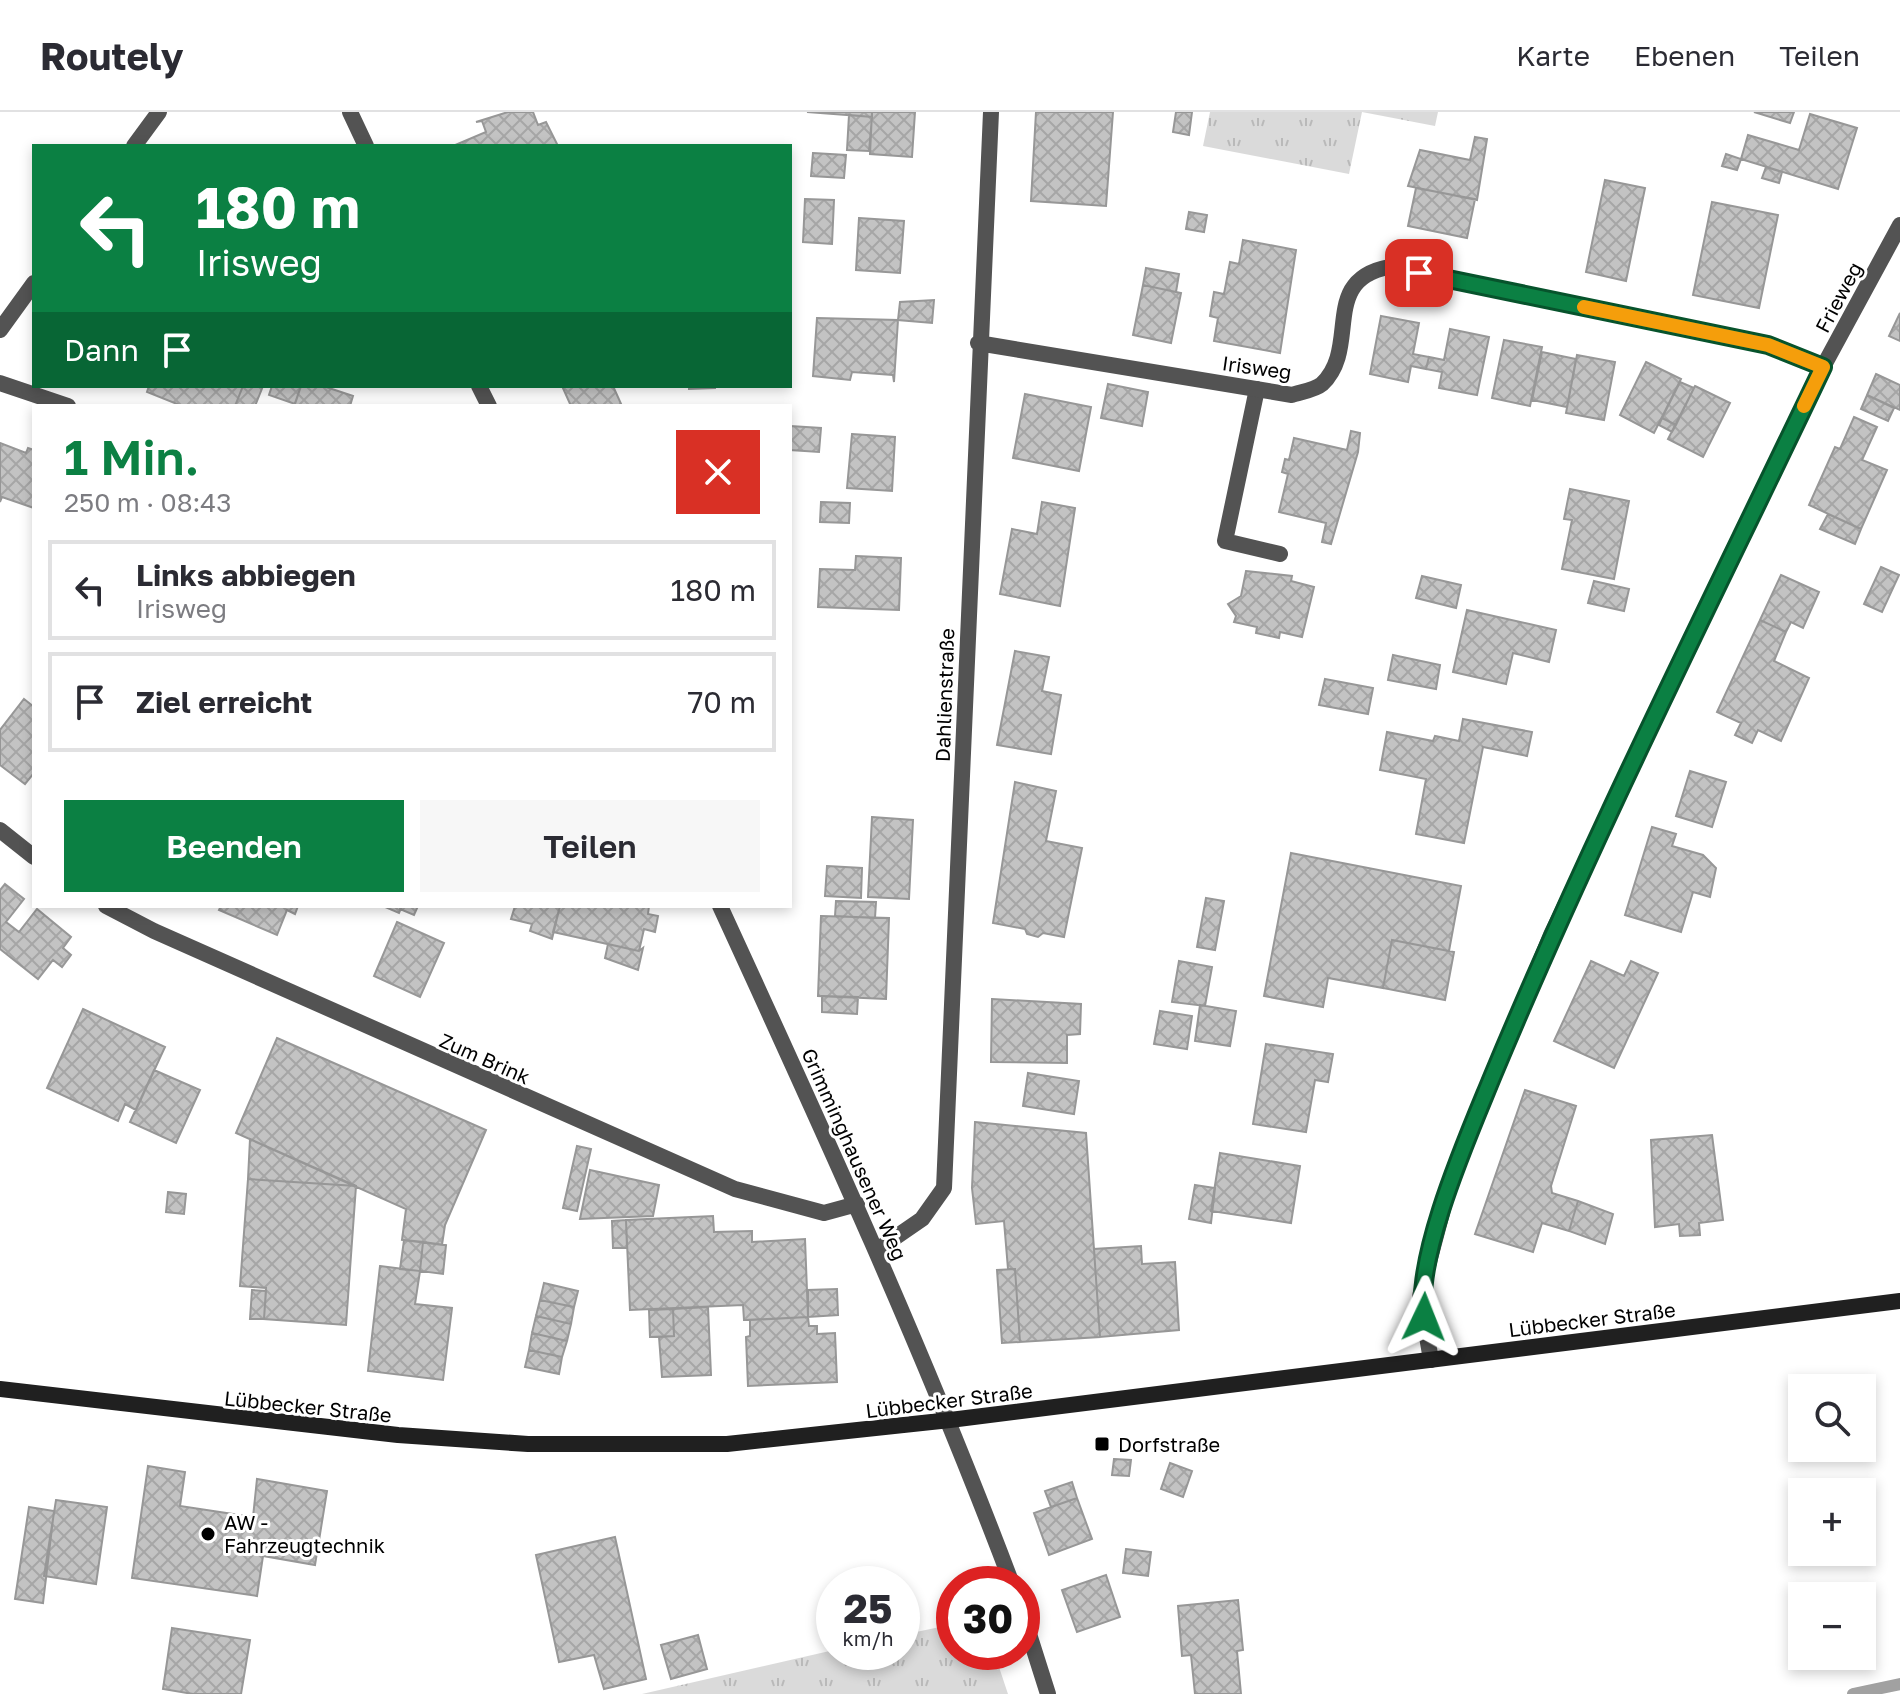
<!DOCTYPE html>
<html lang="de">
<meta charset="utf-8">
<style>
:root{--surface:#fff;--page:#f7f7f7;--text:#2b2b33;--muted:#7c7c81;--line:#e1e1e2;--accent:#0b8043}
body{margin:0;font-family:"Golos Text",sans-serif;background:var(--page);color:var(--text);height:100vh;display:flex;flex-direction:column;font-size:30px;white-space:nowrap}
*{box-sizing:border-box;margin:0}
p{font-size:26px;color:var(--muted)}
.icon{flex:none;width:44px;height:44px;fill:none;stroke:currentColor;stroke-width:2;stroke-linecap:round;stroke-linejoin:round}
.map{position:relative;flex:1;overflow:hidden}
.side{position:absolute;left:32px;top:292px;width:760px;height:504px;display:flex;flex-direction:column;background:var(--surface);border-radius:0px;box-shadow:0 4px 12px #0003}
.side>*{flex:none}
.guide{position:absolute;left:32px;top:32px;width:760px;height:244px;border-radius:0px;box-shadow:0 4px 12px #0003;background:#0b8043;color:#fff;overflow:hidden}
.fabs{position:absolute;left:1788px;top:1262px;display:grid;gap:16px}
.fabs a{display:grid;place-items:center;width:88px;height:88px;border-radius:0px;background:var(--surface);box-shadow:0 4px 12px #0003;font-size:40px}
.speed{position:absolute;left:816px;top:1454px;display:flex;gap:16px;font-size:40px;font-weight:700;text-align:center}
.speed>*{display:grid;place-content:center;width:104px;height:104px;border-radius:50%;background:var(--surface);box-shadow:0 4px 12px #0003;line-height:1}
.speed small{font-size:20px;font-weight:400}
.speed .limit{border:12px solid #d22;background:#fff;color:#111}
.pin{position:absolute;display:grid;place-items:center;width:68px;height:68px;color:#fff;margin:-34px;border-radius:16px;box-shadow:0 4px 12px #0006}
.me{position:absolute;width:88px;margin:-44px;rotate:2deg;stroke-linejoin:round;filter:drop-shadow(0 0 6px #0008)}
.turn{display:flex;align-items:center;gap:28px;height:168px;padding:0 32px;font-size:36px}
.turn .icon{width:104px;height:104px;stroke-width:2.5}
.turn b{display:block;font-size:56px;line-height:68px}
.then{display:flex;align-items:center;height:76px;padding:0 32px;background:#0003;gap:16px;font-size:30px}
.round{display:grid;place-items:center;flex:none;width:84px;height:84px;border-radius:0px;background:var(--page)}
.overview{display:flex;align-items:center;justify-content:space-between;height:136px;padding:0 32px}
h1{font-size:48px;font-weight:600;line-height:60px;color:var(--accent)}
.cta{display:flex;gap:16px;margin-top:auto;padding:16px 32px}
.cta a{flex:1;height:92px;border-radius:0px;background:var(--accent);color:#fff;font-size:32px;font-weight:600;line-height:92px;text-align:center}
.cta a+a{background:var(--page);color:var(--text)}
ul{padding:0;list-style:none}
li{display:flex;align-items:center;gap:24px;height:100px;margin:0 16px 12px;padding:0 16px;border:4px solid var(--line);border-radius:0px}
li div{flex:1}
li b{display:block;font-size:30px}
li em{font-style:normal}
header{display:flex;align-items:center;gap:48px;box-sizing:border-box;height:112px;padding:0 40px;background:var(--surface);border-bottom:2px solid var(--line)}
header strong{font-size:38px}
nav{display:flex;gap:44px;margin-inline-start:auto;font-size:28px}
.map>svg:first-child{display:block}
</style>
<header>
<strong>Routely</strong>
<nav><a>Karte</a><a>Ebenen</a><a>Teilen</a></nav>
</header>
<div class="map">
<svg width="1900" height="1582" viewBox="0 0 1900 1582">
<defs>
<pattern id="grass-tufts" width="24" height="20" patternUnits="userSpaceOnUse" patternTransform="scale(2)"><rect width="24" height="20" fill="#dadada"/><path d="M3 7l-1-3M5 7V3M7 7l1-3M15 17l-1-3M17 17v-4M19 17l1-3" fill="none" stroke="#b9b9b9"/></pattern>
<pattern id="building-cross-hatch" width="8" height="8" patternUnits="userSpaceOnUse" patternTransform="scale(2)"><rect width="8" height="8" fill="#c3c3c3"/><path d="M0 0l8 8M0 8l8-8" fill="none" stroke="#a6a6a6"/></pattern>
</defs>
<rect width="100%" height="100%" fill="#fff"/>
<path fill="url(#grass-tufts)" d="M1210,0H1438L1435,14L1362,0L1349,62L1203,34Z
M954,1512V1540H994L1008,1582H642L834,1538L902,1540V1523Z"/>
<g fill="none" stroke-linecap="round" stroke-linejoin="round">
<path stroke="#a1a1a1" stroke-width="12" d="M1853,1582L1900,1572"/>
</g>
<path fill="url(#building-cross-hatch)" stroke="#979797" stroke-width="2" d="M508,0H533L538,13L546,10L558,34H453L486,20L482,9L476,10Z
M807,0H872V5Z
M872,0H915L912,45L870,42Z
M1036,0H1113L1106,94L1031,89Z
M1176,0H1192L1189,23L1173,20Z
M1754,0H1794L1790,11Z
M1810,2L1857,16L1838,77L1741,47L1748,23L1799,38Z
M849,3L872,5L869,39L847,38Z
M1475,25L1487,27L1477,88L1408,74L1420,38L1470,48Z
M813,41L846,43L844,66L811,64Z
M1726,42L1741,47L1737,58L1722,54Z
M1766,55L1782,60L1779,71L1762,66Z
M1605,68L1645,76L1626,169L1586,160Z
M1416,76L1475,87L1467,126L1408,114Z
M805,87L834,88L832,132L803,130Z
M1712,90L1778,103L1759,196L1693,183Z
M1189,100L1207,103L1204,120L1186,117Z
M859,106L904,109L900,161L856,158Z
M1243,128L1296,138L1280,241L1214,229L1218,206L1210,204L1214,180L1224,182L1230,150L1239,152Z
M1146,156L1179,162L1176,180L1143,173Z
M1143,173L1181,181L1171,231L1133,223Z
M934,188L932,211L898,208L900,190Z
M1900,201V229L1889,224Z
M1381,204L1419,211L1413,242L1429,245L1426,257L1411,254L1408,270L1370,262Z
M817,206L898,208L894,270L893,263L852,260L850,268L813,264Z
M1450,217L1489,225L1477,283L1439,276L1442,260L1426,257L1429,245L1444,248Z
M1504,228L1542,235L1530,294L1492,286Z
M1542,240L1576,247L1567,295L1532,288Z
M1577,243L1615,250L1604,308L1566,301Z
M1646,250L1681,267L1654,321L1620,303Z
M1876,262L1900,273V298L1867,283Z
M1680,270L1694,276L1676,313L1662,306Z
M1108,272L1148,280L1142,314L1101,306Z
M149,274H243L235,294H182L147,280Z
M243,274H263L255,294H235Z
M272,274H301L295,292L269,283Z
M301,274H323L353,284L350,294H294Z
M562,274H613L622,294H571Z
M689,274H715V276L689,277Z
M1695,274L1730,291L1703,345L1668,327Z
M1025,282L1091,295L1079,359L1013,346Z
M1867,283L1894,296L1888,309L1861,297Z
M1854,305L1877,315L1862,348L1887,358L1861,417L1809,393L1835,335L1840,337Z
M1662,306L1676,313L1672,320L1659,313Z
M790,314L821,316L819,340L790,338Z
M1351,319L1360,321L1358,340L1331,432L1322,430L1326,411L1279,400L1288,362L1282,360L1285,347L1289,348L1294,326L1347,338Z
M852,322L895,325L892,379L847,376Z
M0,331L26,341L28,336L34,338V396L2,385L0,390Z
M1570,377L1629,389L1614,467L1562,457L1572,408L1564,407Z
M821,390L850,391L849,411L820,410Z
M1042,390L1075,396L1060,494L1000,482L1012,417L1037,422Z
M1828,402L1861,417L1855,432L1820,417Z
M856,444L901,446L899,498L818,495L820,457L855,458Z
M1881,455L1899,463L1882,500L1864,492Z
M1246,459L1292,464L1291,469L1314,475L1302,525L1280,520L1279,526L1256,521L1257,515L1234,510L1236,504L1228,492L1241,484Z
M1781,463L1819,480L1803,516L1791,510L1786,520L1760,508Z
M1422,464L1461,473L1456,496L1416,486Z
M1594,469L1629,477L1624,499L1588,491Z
M1467,498L1556,518L1549,550L1513,541L1506,572L1453,560Z
M1760,508L1786,520L1774,549L1809,566L1781,629L1758,618L1752,631L1735,623L1741,611L1717,600Z
M1015,539L1049,545L1042,579L1061,583L1051,642L997,633Z
M1393,543L1440,553L1436,577L1388,568Z
M1325,567L1373,576L1368,602L1319,593Z
M24,587L34,595V661L25,672L0,653V618Z
M1463,607L1532,620L1527,644L1483,635L1464,731L1416,722L1426,667L1380,658L1387,620L1433,629L1435,624L1459,629Z
M1690,659L1726,670L1712,715L1676,704Z
M1015,670L1056,679L1046,729L1082,736L1064,825L1043,821L1038,825L1027,822L1025,817L993,811Z
M872,705L913,708L909,787L868,785Z
M1652,715L1676,722L1672,734L1703,743L1716,756L1710,785L1693,780L1681,820L1625,803Z
M1291,741L1461,774L1449,839L1392,828L1383,876L1328,866L1323,895L1264,884Z
M827,754L862,756L861,786L825,784Z
M5,772L24,787L6,810L19,820L37,797L71,825L63,836L71,843L62,855L53,848L38,867L0,837V778Z
M1206,786L1224,789L1215,838L1197,835Z
M836,789L876,790L875,806L835,804Z
M221,794H298L295,802L287,798L277,823L219,798Z
M383,794H402L399,801Z
M402,794H418L414,803L400,797Z
M515,794H560L552,827L530,819L532,812L511,807Z
M560,794H649L648,802L658,804L655,820L644,817L639,839L553,820Z
M821,804L889,806L886,887L818,884Z
M397,810L444,831L420,885L374,864Z
M1392,828L1454,840L1445,888L1383,876Z
M608,832L639,839L643,836L638,858L605,846Z
M1179,849L1212,855L1205,894L1172,890Z
M1591,849L1624,864L1631,849L1658,861L1614,956L1554,929Z
M822,884L858,885L857,902L822,900Z
M992,887L1081,892L1080,922L1067,923V951L991,950Z
M1200,893L1236,899L1230,934L1195,929Z
M83,897L165,935L136,998L125,992L118,1009L47,976Z
M1160,899L1192,904L1187,937L1154,932Z
M277,926L486,1018L445,1113L442,1133L402,1128L406,1097L236,1021Z
M1266,932L1333,942L1328,970L1315,968L1306,1020L1253,1012Z
M154,958L200,978L176,1031L130,1010Z
M1028,961L1079,969L1074,1002L1023,994Z
M1525,978L1576,994L1551,1074L1552,1081L1578,1089L1569,1119L1542,1111L1533,1140L1475,1122Z
M975,1010L1086,1021L1100,1225L1020,1230L1015,1157H1008L1004,1109L976,1112L972,1076Z
M1712,1023L1723,1108L1699,1111L1700,1123L1680,1124L1679,1112L1655,1115L1651,1028Z
M250,1027L356,1074L248,1067Z
M577,1034L591,1037L577,1099L563,1096Z
M1220,1041L1300,1054L1291,1111L1211,1099Z
M590,1058L659,1073L653,1104L580,1107Z
M248,1067L356,1074L346,1213L264,1207L266,1176L240,1174Z
M1195,1073L1215,1076L1211,1111L1189,1107Z
M168,1080L186,1082L184,1102L166,1100Z
M1578,1089L1613,1102L1605,1132L1569,1119Z
M713,1104L714,1120L752,1119V1130L805,1127L808,1205L744,1208L743,1193L630,1198L626,1108Z
M626,1108L627,1136H613L612,1109Z
M404,1128L423,1130L420,1159L400,1157Z
M423,1130L446,1133L443,1162L420,1159Z
M1141,1134L1142,1152L1175,1150L1179,1218L1100,1225L1094,1137Z
M380,1154L420,1159L415,1192L452,1196L443,1268L368,1259Z
M1015,1157L1020,1230L1002,1231L997,1158Z
M544,1171L578,1179L574,1195L540,1188Z
M837,1177L838,1203L808,1205V1178Z
M252,1178L266,1179L264,1207H250Z
M540,1188L574,1195L571,1212L536,1204Z
M708,1195L711,1263L662,1265L659,1225L674,1224L673,1197Z
M673,1197L674,1224L650,1225L649,1198Z
M536,1204L571,1212L567,1229L532,1221Z
M808,1205L809,1214H817V1222L835,1221L837,1270L748,1274L746,1225L750,1224V1208Z
M532,1221L567,1229L562,1245L529,1238Z
M529,1238L562,1245L559,1262L525,1255Z
M1114,1347L1131,1348L1129,1364L1112,1363Z
M1170,1351L1192,1359L1183,1385L1161,1377Z
M148,1354L185,1360L180,1394L253,1405L257,1367L327,1379L315,1453L263,1444L257,1484L132,1466Z
M1072,1370L1077,1386L1051,1395L1045,1379Z
M1077,1386L1092,1427L1049,1443L1034,1401Z
M56,1388L107,1395L96,1472L44,1464Z
M29,1395L54,1399L43,1491L15,1487Z
M615,1425L646,1567L604,1577L594,1543L559,1550L536,1443Z
M1126,1437L1151,1440L1148,1464L1123,1461Z
M1106,1463L1120,1505L1077,1520L1062,1478Z
M1238,1488L1243,1538L1237,1539L1241,1582H1195L1191,1543L1182,1544L1178,1494Z
M172,1516L250,1528L241,1582H193L163,1577Z
M698,1523L707,1557L671,1567L661,1533Z"/>
<g fill="none" stroke-linecap="round" stroke-linejoin="round">
<path stroke="#535353" stroke-width="16" d="M1257,277L1225,429L1280,442"/>
<path stroke="#535353" stroke-width="16" d="M350,0L366,34
M134,34L159,0
M0,218L34,171
M978,231L1292,283C1301,280 1315,278 1322,272C1361,235 1319,168 1389,155L1768,233L1823,255
M0,271L68,294
M479,274L489,294
M0,718L34,745
M106,794L154,819L735,1077L824,1101L857,1092
M720,794C823,1018 925,1241 1012,1472
M877,1138L922,1107L944,1076L991,0
M1431,1248L1420,1184L1451,1067L1551,823L1823,255L1900,113
M1022,1500L1048,1582"/>
<path stroke="#202020" stroke-width="16" d="M0,1277L398,1323L528,1332H727L950,1308L1900,1189"/>
</g>
<g fill="none" stroke-linecap="round" stroke-linejoin="round">
<defs>
<path id="route" d="M1419,161L1768,233L1823,255C1711,490 1593,723 1493,963C1469,1022 1414,1145 1424,1205"/>
</defs>
<use href="#route" stroke="#07532c" stroke-width="20"/>
<use href="#route" stroke="#0b8043" stroke-width="14"/>
<path stroke="#f59e0b" stroke-width="14" d="M1584,195L1768,233L1823,255L1804,294"/>
</g>
<g fill="#000" stroke="#fff" stroke-width="3">
<rect x="1094" y="1324" width="16" height="16" rx="4"/>
<circle cx="208" cy="1422" r="8"/>
</g>
<g text-anchor="middle" dominant-baseline="central" stroke-width="6" stroke-linejoin="round" paint-order="stroke">
<g font-size="20" fill="#000" stroke="#fff">
<text transform="translate(1838 185) rotate(-62)">Frieweg</text>
<text transform="translate(1257 255) rotate(8)">Irisweg</text>
<text transform="translate(944 583) rotate(-88)">Dahlienstraße</text>
<text transform="translate(485 946) rotate(24)">Zum Brink</text>
<text transform="translate(855 1042) rotate(66)">Grimminghausener Weg</text>
<text transform="translate(1592 1207) rotate(-7)">Lübbecker Straße</text>
<text transform="translate(949 1288) rotate(-7)">Lübbecker Straße</text>
<text transform="translate(308 1294) rotate(6)">Lübbecker Straße</text>
</g>
<g font-size="20" fill="#000" stroke="#fff" text-anchor="start">
<text x="1118" y="1332">Dorfstraße</text>
<text x="224" y="1410">AW -<tspan x="224" dy="23">Fahrzeugtechnik</tspan></text>
</g>
</g>
</svg>
<div class="fabs">
<a><svg class="icon" aria-label="search" viewBox="0 0 24 24"><circle cx="10" cy="10" r="6"/><path d="M15 15l6 6"/></svg></a>
<a>+</a>
<a>−</a>
</div>
<div class="speed"><div>25<small>km/h</small></div><div class="limit">30</div></div>
<div class="pin" style="left:1419px;top:161px;background:#d93025"><svg class="icon" aria-label="arrive" viewBox="0 0 24 24"><path d="M6 21V4h12l-3 4 3 4H6"/></svg></div>
<svg class="me" style="left:1424px;top:1205px" viewBox="-20 -20 40 40"><path d="M0-17L14 15 0 8-14 15z" fill="#0b8043" stroke="#fff" stroke-width="4"/></svg>
<div class="guide">
<div class="turn"><svg class="icon" aria-label="left" viewBox="0 0 24 24"><path d="M17 20v-9H6M10 6l-5 5 5 5"/></svg><div><b>180 m</b>Irisweg</div></div>
<div class="then">Dann<svg class="icon" aria-label="arrive" viewBox="0 0 24 24"><path d="M6 21V4h12l-3 4 3 4H6"/></svg></div>
</div>
<section class="side">
<div class="overview"><div><h1>1 Min.</h1><p>250 m · 08:43</p></div><a class="round" style="background:#d93025;color:#fff"><svg class="icon" aria-label="close" viewBox="0 0 24 24"><path d="M6 6l12 12M18 6L6 18"/></svg></a></div>
<ul>
<li><svg class="icon" aria-label="left" viewBox="0 0 24 24"><path d="M17 20v-9H6M10 6l-5 5 5 5"/></svg><div><b>Links abbiegen</b><p>Irisweg</p></div><em>180 m</em></li>
<li><svg class="icon" aria-label="arrive" viewBox="0 0 24 24"><path d="M6 21V4h12l-3 4 3 4H6"/></svg><div><b>Ziel erreicht</b></div><em>70 m</em></li>
</ul>
<div class="cta"><a>Beenden</a><a>Teilen</a></div>
</section>
</div>
